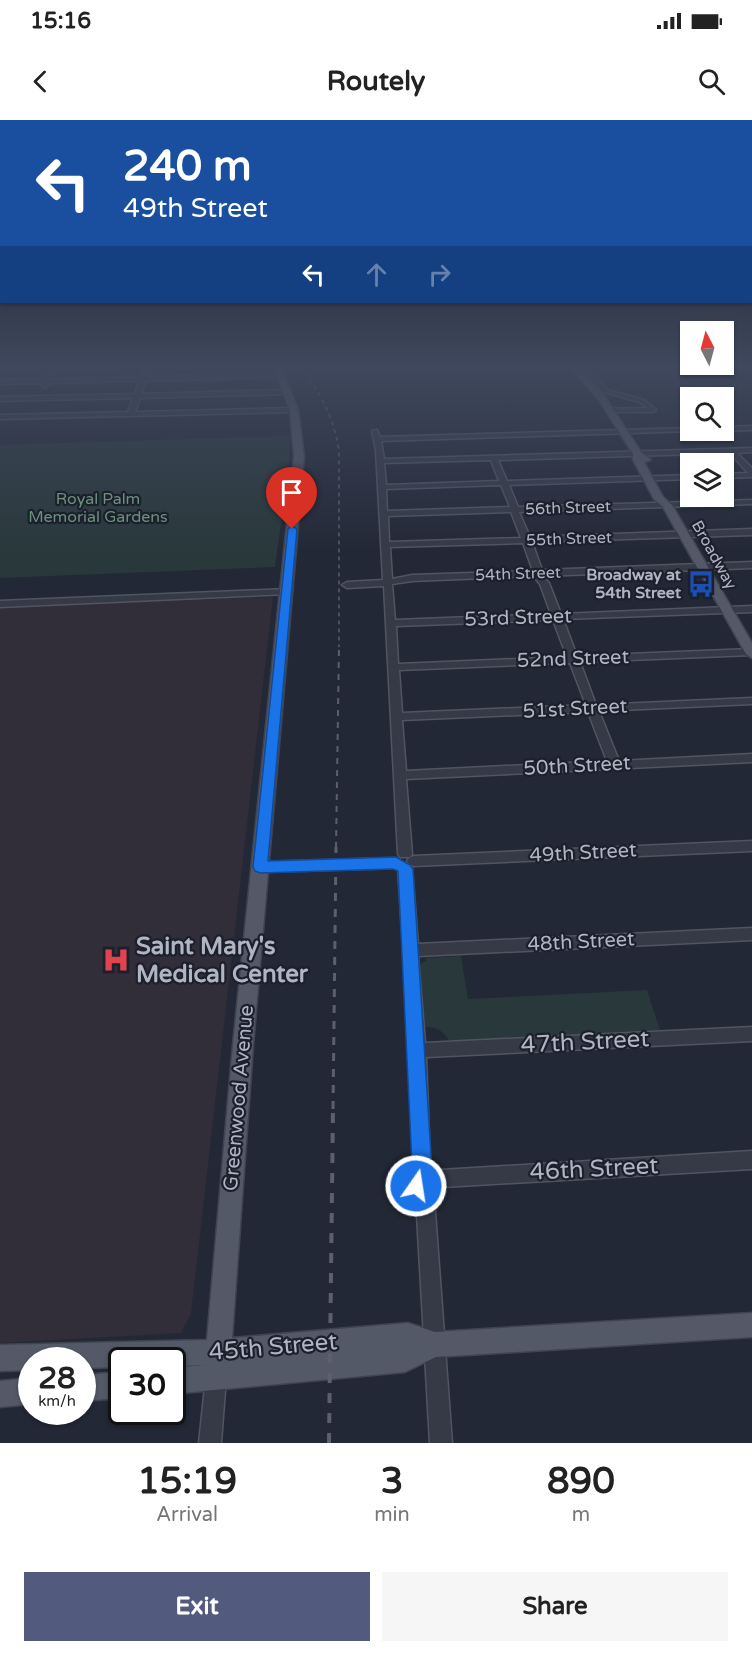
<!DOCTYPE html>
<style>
:root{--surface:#fff;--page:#f6f6f6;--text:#222;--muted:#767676;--accent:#525b7d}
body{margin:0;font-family:"Varela Round",sans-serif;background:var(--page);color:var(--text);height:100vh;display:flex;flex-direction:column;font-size:22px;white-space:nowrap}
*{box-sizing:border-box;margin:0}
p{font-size:20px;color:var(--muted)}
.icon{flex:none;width:33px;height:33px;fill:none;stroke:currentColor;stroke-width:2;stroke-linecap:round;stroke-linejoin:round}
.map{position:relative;height:1323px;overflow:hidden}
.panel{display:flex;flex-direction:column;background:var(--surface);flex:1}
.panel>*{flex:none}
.banner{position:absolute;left:0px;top:0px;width:753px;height:183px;box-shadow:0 2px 4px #0004;background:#1a4fa0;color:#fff;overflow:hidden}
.needle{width:39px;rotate:354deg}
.controls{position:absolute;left:680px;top:201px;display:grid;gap:12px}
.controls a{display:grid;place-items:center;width:54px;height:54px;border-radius:0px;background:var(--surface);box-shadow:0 2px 4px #0004;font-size:30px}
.speed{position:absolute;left:18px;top:1227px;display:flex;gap:12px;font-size:30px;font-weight:700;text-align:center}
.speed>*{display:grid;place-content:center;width:78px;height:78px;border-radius:50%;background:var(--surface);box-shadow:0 2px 4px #0004;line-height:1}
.speed small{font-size:15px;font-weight:400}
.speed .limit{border:3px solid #111;border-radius:9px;background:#fff;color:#111}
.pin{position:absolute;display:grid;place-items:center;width:51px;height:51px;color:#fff;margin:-62px -26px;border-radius:50% 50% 50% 0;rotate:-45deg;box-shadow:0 0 6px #0007}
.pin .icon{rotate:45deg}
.me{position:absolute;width:66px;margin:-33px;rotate:13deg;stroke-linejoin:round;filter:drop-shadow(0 0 4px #0008)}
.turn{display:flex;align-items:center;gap:21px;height:126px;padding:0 24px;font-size:27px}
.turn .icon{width:78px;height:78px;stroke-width:2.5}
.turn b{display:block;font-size:42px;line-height:51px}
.lanes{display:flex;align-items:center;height:57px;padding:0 24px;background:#0003;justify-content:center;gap:30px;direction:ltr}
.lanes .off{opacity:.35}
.eta{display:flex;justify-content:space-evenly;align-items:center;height:102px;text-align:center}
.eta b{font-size:36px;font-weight:700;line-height:42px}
.cta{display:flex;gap:12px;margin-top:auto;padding:12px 24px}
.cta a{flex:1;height:69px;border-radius:0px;background:var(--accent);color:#fff;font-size:24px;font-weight:700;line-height:69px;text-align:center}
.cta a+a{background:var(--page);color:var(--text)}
.status{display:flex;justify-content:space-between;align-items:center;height:42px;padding:0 30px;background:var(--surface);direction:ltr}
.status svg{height:16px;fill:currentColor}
header{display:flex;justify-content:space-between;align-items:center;height:78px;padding:0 24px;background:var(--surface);font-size:27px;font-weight:700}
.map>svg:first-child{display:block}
</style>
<div class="status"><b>15:16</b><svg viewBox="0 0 49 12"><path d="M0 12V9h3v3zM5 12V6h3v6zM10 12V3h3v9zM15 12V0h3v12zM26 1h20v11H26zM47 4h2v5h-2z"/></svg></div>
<header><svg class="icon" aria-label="back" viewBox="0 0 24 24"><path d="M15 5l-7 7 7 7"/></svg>Routely<svg class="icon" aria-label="search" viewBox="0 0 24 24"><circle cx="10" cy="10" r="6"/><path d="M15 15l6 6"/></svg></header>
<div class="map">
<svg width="752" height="1323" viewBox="0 0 752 1323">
<rect width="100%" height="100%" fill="#232836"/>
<path fill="#312d39" d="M273,477L191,1193L181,1213L0,1223V487Z"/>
<path fill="#29383b" d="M290,316L289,345L275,447L0,458V325Z
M461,836L468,879L647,870L660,910L450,922C445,912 436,906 425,907L420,844L426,841V838Z"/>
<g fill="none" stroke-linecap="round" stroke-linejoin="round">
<defs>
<path id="minor" d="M51,247H57L51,259L140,257L144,247H150L147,257L279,254L281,257L145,261L141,274L288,270L291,272L288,274L140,278L135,292L294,288L297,290L294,292L0,299V295L128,292L133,278L0,281V277L135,274L139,261L50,263L45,268L42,266L43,263L0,264V260L45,259Z
M578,247H585L607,270L644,280L656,290L653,292H607V290L609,289L647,288L640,282L603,272Z
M752,306V310L723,311L721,310H723V307Z
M690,308L692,311L381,321L384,339L752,328V332L737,333L752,348V357L723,358V354L748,353L730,333L498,340L507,361L690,355V359L509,365L518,387L752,380V384L519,392L530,417L752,409V415L532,422L542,450L752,442V448L542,456L549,463L561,494L752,486V492L563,499L577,536L752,529V535L580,542L596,585L752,578V584L599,591L619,641L752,634V642L406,659L412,734L410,737H400L398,734L384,466L347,468L342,465L347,462L383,460L376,331L372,311L377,310L380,317ZM491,340L499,361L386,365L384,343ZM501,365L510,387L387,391L386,369ZM511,392L521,418L389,422L388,396ZM523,423L533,451L412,455L392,459L390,427ZM533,456L540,464L551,494L395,500L392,464L412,461ZM553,500L567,537L398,544L396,506ZM570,543L586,585L402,593L399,550ZM588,592L607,641L406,651L402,600Z
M287,469L292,472L290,474L0,487V481Z
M752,721V731L414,746L409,744L407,741L409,738L414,736Z
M395,738L400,740L402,743L400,746L395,748L260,752L255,751L253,747L255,743L260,742Z
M405,744L410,745L412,749L418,824L752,808V820L418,836L425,923L752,907V921L426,937L430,1042L441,1050L752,1031V1049L443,1067L440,1074L434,1078L452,1323H430L416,1078C403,1071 403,1056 413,1045L410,930L398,749L400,745ZM425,1059L427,1060L426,1063L423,1062Z
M216,1247L223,1250L226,1257L221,1323H199L206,1257L209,1250Z"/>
<path id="major" d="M273,247H281L298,290L304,336L253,925L232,1218L408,1203L435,1212L752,1193V1217L436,1237L405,1252L172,1274V1248L204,1245L172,1246V1240H122V1247L82,1248V1240H32V1250L0,1251V1225L207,1220L233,925L294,336L290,290Z
M569,247H578L605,277L641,332L651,340L644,342L663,377L672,385L752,523V538L746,534L663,387L654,379L633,340V334L599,280Z
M122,1252V1278L82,1281V1255Z
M32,1258V1284L0,1287V1261Z"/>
</defs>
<use href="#minor" stroke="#515562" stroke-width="3"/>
<use href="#major" stroke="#404350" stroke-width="3"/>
<use href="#minor" fill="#363a47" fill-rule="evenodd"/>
<use href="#major" fill="#545967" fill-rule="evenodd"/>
<path stroke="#5b5f70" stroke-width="1.5" stroke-dasharray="4 4" stroke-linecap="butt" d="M299,247C321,272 334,298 339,331V527"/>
<path stroke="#5b5f70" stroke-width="2" stroke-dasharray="6 6" stroke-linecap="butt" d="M336,728L339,525"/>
<path stroke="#5b5f70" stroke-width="3" stroke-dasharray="8 8" stroke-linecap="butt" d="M333,989L336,727"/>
<path stroke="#5b5f70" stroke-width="4" stroke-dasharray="10 10" stroke-linecap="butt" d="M329,1323L333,987"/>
</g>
<linearGradient id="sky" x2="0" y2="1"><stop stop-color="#13161e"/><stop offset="0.57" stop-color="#3f485d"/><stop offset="1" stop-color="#3f485d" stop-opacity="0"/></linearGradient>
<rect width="752" height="433" fill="url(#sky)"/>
<path fill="#1a73e8" stroke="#114b97" stroke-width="1.5" d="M292,406L297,409L268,741L396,737L410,745L413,749L432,1050L425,1060L423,1074L416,1077L409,1074L405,1056L412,1045L398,751L393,749L260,753L255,751L253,747L288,409Z"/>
<defs>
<symbol id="bus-bare" viewBox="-9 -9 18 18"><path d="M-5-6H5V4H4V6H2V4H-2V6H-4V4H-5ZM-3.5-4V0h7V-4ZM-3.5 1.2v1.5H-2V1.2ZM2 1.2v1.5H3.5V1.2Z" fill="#1a4fb4" stroke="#1c1f2c" stroke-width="2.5" paint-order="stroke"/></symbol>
<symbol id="hospital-bare" viewBox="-9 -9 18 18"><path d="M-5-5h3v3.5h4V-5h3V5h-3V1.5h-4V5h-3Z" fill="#e0444e" stroke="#1c1f2c" stroke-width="2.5" paint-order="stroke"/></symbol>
</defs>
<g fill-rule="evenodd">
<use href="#bus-bare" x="682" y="445" width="38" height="38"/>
<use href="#hospital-bare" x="97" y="821" width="38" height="38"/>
</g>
<g text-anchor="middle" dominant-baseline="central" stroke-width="4.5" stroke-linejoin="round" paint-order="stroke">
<g font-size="16" fill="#6b927a" stroke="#1c1f2c">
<text x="98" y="379">Royal Palm<tspan x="98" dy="18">Memorial Gardens</tspan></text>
</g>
<g font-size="16" fill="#b1b5c3" stroke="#1c1f2c">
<text transform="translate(568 388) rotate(-2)">56th Street</text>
<text transform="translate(569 419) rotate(-2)">55th Street</text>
<text transform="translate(714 435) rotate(61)">Broadway</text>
<text transform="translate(518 454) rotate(-2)">54th Street</text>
</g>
<g font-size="16" font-weight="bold" fill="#b1b5c3" stroke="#1c1f2c" text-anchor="end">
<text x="681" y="455">Broadway at<tspan x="681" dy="18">54th Street</tspan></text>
</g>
<g font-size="20" fill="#b1b5c3" stroke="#1c1f2c">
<text transform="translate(518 498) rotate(-2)">53rd Street</text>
<text transform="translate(573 539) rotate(-2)">52nd Street</text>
<text transform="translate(575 589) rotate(-3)">51st Street</text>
<text transform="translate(577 646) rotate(-3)">50th Street</text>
<text transform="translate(583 733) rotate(-3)">49th Street</text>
<text transform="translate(581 822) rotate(-3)">48th Street</text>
<text transform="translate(239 978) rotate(-85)">Greenwood Avenue</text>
</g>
<g font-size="24" font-weight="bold" fill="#b1b5c3" stroke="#1c1f2c" text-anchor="start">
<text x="136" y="826">Saint Mary's<tspan x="136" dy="28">Medical Center</tspan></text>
</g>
<g font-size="24" fill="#b1b5c3" stroke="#1c1f2c">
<text transform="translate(585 922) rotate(-3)">47th Street</text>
<text transform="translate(594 1049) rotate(-3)">46th Street</text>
<text transform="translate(273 1227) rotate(-5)">45th Street</text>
</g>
</g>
</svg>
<div class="controls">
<a><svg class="needle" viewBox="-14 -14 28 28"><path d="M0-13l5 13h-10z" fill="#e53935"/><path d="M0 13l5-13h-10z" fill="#767676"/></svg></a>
<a><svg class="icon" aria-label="search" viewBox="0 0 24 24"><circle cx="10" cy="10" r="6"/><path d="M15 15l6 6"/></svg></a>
<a><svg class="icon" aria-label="layers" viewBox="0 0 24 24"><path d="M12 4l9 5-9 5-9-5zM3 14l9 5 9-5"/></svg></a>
</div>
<div class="speed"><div>28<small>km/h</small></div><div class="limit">30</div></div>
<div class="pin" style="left:292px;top:409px;background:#d93025"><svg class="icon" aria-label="arrive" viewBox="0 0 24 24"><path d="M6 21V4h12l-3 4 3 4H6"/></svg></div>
<svg class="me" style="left:416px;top:1066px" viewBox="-20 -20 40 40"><circle r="17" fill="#1a73e8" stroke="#fff" stroke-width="3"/><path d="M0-11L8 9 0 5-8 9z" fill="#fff"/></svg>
<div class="banner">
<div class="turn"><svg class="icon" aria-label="left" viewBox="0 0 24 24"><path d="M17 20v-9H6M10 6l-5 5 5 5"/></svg><div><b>240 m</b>49th Street</div></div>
<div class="lanes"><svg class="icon" aria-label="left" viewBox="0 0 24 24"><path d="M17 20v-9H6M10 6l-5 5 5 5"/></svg><svg class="icon off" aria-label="ahead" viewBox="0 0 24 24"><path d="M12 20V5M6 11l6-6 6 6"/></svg><svg class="icon off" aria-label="right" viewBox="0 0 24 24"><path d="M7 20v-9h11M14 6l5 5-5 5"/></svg></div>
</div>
</div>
<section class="panel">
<div class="eta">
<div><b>15:19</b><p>Arrival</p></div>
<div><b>3</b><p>min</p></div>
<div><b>890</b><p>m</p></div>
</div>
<div class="cta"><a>Exit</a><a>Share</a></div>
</section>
